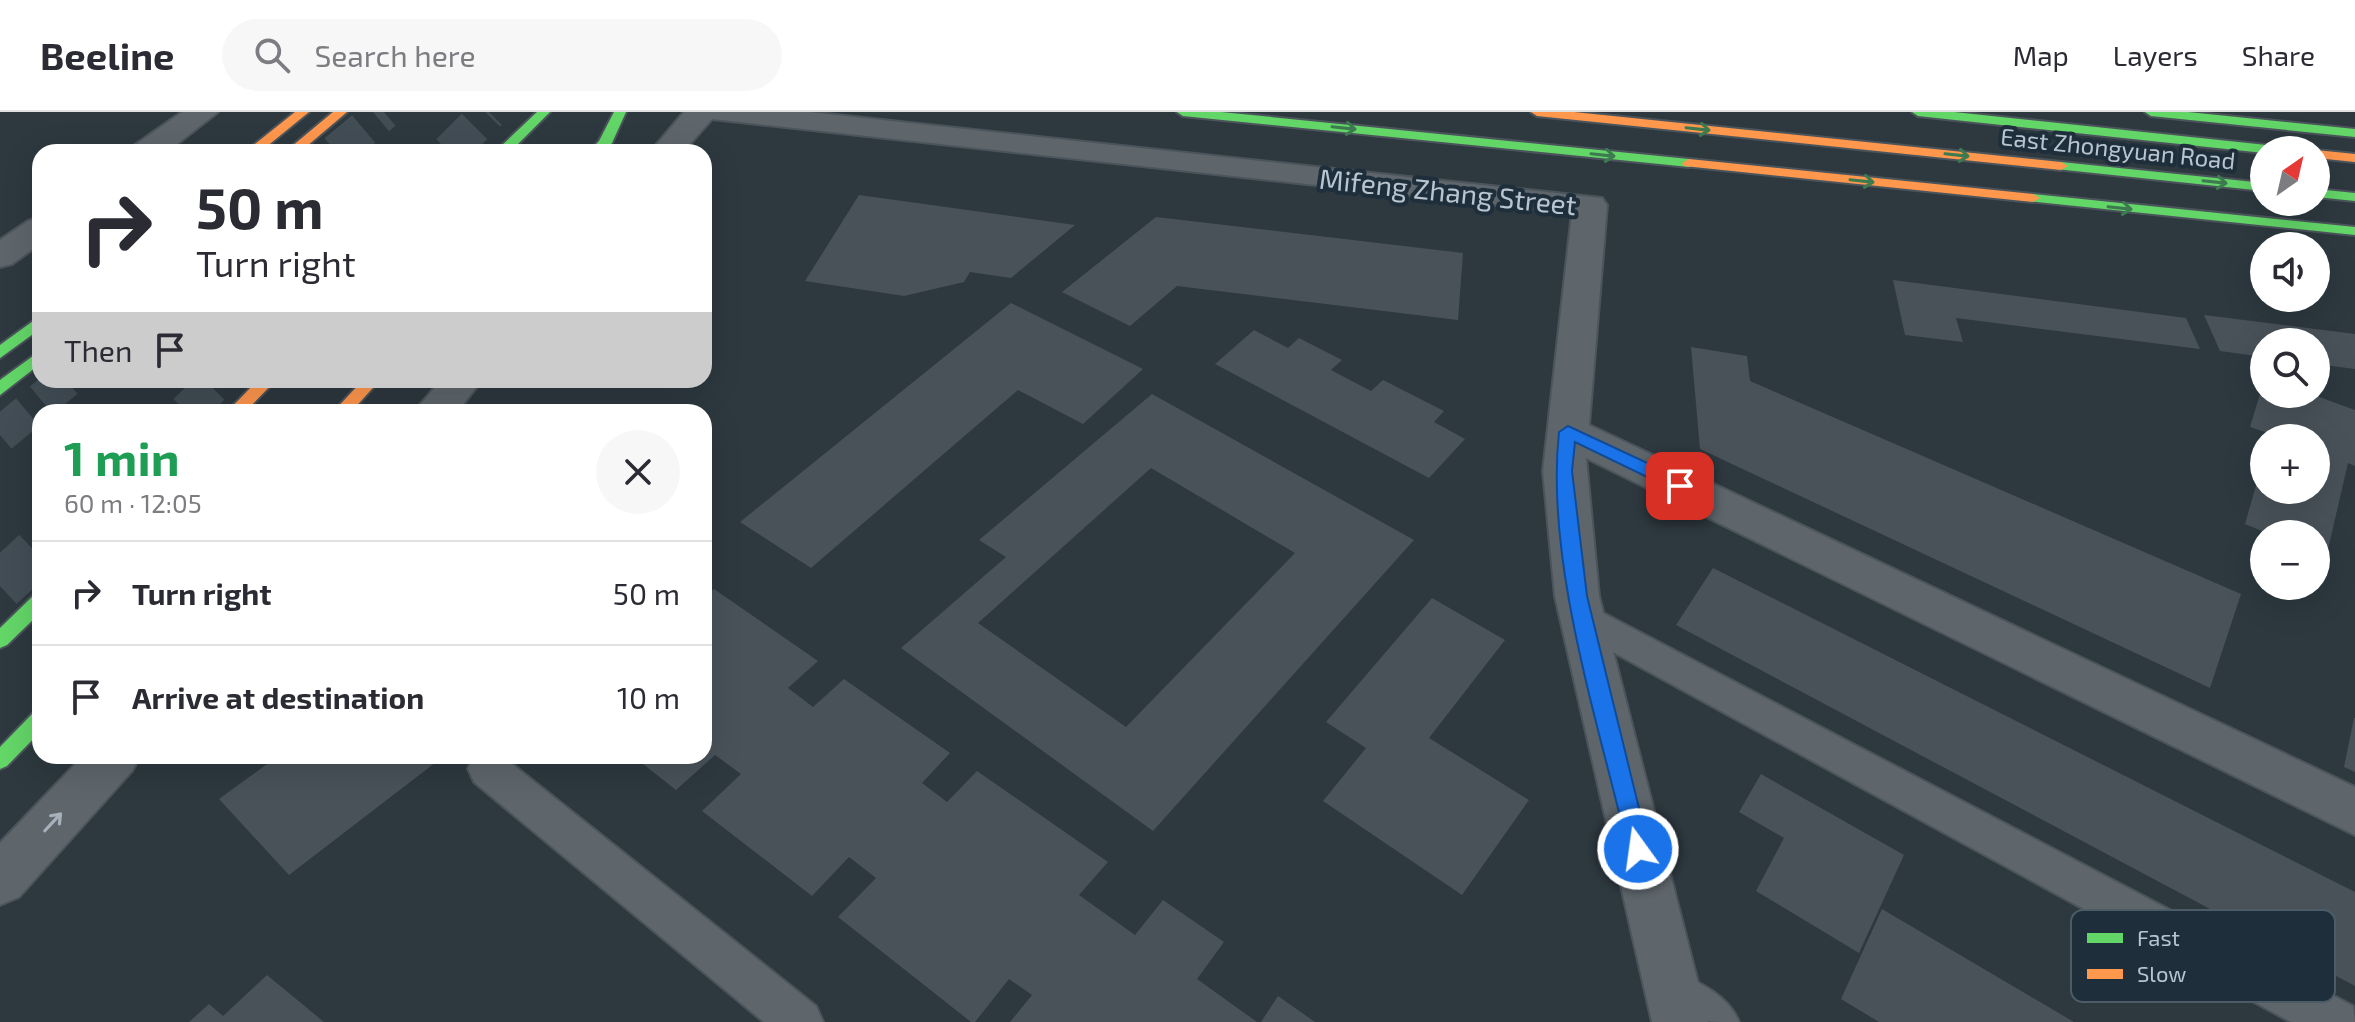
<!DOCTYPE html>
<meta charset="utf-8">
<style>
:root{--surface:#fff;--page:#f7f7f7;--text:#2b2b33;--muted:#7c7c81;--line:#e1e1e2}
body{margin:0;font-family:"Exo 2",sans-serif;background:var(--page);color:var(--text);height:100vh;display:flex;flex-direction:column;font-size:30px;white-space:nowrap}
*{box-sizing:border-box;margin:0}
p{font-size:26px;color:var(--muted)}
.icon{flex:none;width:44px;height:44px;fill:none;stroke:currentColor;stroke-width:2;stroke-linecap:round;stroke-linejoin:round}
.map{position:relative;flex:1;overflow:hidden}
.side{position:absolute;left:32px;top:292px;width:680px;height:360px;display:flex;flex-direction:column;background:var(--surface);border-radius:24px;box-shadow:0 8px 32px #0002}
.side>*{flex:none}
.top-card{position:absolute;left:32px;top:32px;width:680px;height:244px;border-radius:24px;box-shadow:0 8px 32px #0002;background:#fff;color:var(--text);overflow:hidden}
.needle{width:52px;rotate:34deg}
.tools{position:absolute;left:2250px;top:24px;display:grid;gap:16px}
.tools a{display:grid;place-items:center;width:80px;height:80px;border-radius:50%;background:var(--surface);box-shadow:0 8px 32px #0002;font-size:40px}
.pin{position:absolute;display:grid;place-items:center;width:68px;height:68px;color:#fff;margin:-34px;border-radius:16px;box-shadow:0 4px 12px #0006}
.me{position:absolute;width:88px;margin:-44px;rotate:346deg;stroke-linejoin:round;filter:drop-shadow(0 0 6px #0008)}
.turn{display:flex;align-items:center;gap:28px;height:168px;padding:0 32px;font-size:36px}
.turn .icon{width:104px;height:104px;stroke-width:2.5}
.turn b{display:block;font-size:56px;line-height:68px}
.then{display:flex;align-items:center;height:76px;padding:0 32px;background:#0003;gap:16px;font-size:30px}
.round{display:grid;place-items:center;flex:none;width:84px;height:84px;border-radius:42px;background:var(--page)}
.head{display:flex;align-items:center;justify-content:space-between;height:136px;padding:0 32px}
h1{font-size:48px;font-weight:700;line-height:60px;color:#1e9e55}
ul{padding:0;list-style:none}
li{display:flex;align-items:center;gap:24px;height:104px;padding:0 32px;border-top:2px solid var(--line)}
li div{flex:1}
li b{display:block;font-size:30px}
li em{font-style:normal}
header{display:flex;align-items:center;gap:48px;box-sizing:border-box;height:112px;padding:0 40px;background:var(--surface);border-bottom:2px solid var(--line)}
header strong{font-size:38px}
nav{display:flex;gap:44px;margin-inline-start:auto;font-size:28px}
.search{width:560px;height:72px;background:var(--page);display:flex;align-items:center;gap:20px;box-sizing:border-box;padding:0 28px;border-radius:44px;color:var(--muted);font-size:30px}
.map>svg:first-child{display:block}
</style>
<header>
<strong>Beeline</strong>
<div class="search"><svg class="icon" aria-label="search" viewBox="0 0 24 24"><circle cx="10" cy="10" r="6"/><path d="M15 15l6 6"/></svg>Search here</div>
<nav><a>Map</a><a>Layers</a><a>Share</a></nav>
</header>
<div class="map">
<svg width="2355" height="910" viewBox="0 0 2355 910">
<rect width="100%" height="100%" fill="#2d383f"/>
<path fill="#495259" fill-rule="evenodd" d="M859,83L1075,113L1011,166L970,160L964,170L904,184L805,169Z
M1156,105L1463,141L1458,208L1177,174L1130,214L1062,180Z
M1893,168L2186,206L2200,237L1956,206L1963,230L1905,223Z
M1011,191L1143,257L1083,312L1018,278L811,456L740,410Z
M2204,203L2355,222V257L2316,252V230H2264V245L2220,239Z
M1254,218L1288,236L1299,226L1342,248L1331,258L1371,279L1383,268L1444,299L1434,310L1465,327L1429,366L1215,252Z
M1691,235L1747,244L1750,269L2241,482L2210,576L1700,337Z
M2263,272L2264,282H2311L2355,298V354L2348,351L2326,446L2316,441V422H2269L2245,412L2263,349L2264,378H2316V326H2270L2271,322L2250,315Z
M1152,282L1414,428L1153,719L901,536L1006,445L979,428ZM1151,356L1295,441L1126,615L978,511Z
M1713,456L2355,780V874L1676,513Z
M714,477L818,549L788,576L813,595L844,567L950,641L922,671L947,690L977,659L1108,750L1079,783L1135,823L1163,788L1224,830L1197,867L1257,910H1010L1032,883L1009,867L975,910H971L838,805L876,766L849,745L812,784L702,699L741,662L715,643L676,678L633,644H704V485Z
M1432,486L1505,528L1429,626L1529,688L1462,783L1323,689L1366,636L1326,610Z
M2354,606H2355V660L2344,655Z
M278,644H444L289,763L219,687Z
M1761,662L1904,743L1859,841L1756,779L1784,726L1739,700Z
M1882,797L2074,910H1879L1841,887Z
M267,863L324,910H189L209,892L223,904Z
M1278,884L1315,910H1261Z"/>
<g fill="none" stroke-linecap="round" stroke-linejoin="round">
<path stroke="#424d55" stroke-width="36" stroke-dasharray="36 18" stroke-linecap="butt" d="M336,40L384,0
M449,40L489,0
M186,300L219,268
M0,323L66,268"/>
<path stroke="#424d55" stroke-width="49" stroke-dasharray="49 24" stroke-linecap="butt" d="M0,474L40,437"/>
<defs>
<path id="lane" d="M1582,490L2353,894L2355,910H2291L1569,516L1563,505L1569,494Z
M474,644H502L816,894L823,910H764L474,670L468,657Z
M1674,859C1699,870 1729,884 1739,910C1703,910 1667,910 1651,882L1658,866Z"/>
<path id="street" d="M182,0H218L167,40H130L135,33Z
M684,0H809L1602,86L1607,93L1589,313L2355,675V723L1586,346L1599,484L1708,910H1652L1555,484L1543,359L1572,101L712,7L683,40H650Z
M40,105V132L12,152L0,155V128L28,109Z
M441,268H482L457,300H414Z
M83,644H140L132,659L19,785L0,793V731Z"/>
<path id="fast" d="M537,0H550L510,40H495Z
M614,0H626L612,31L603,40H589L599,29Z
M1177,0H1221L1689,47L1696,51L1689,55L1183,4Z
M1912,0H1954L2276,34L2283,38H2264V41L1918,4Z
M2145,0H2188L2355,17V25L2151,4Z
M2061,50L2264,71V79L2056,57V51Z
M2316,77L2355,81V89L2316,85Z
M2033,82L2355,115V123L2028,89L2026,86Z
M40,204V217L0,246V233Z
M40,239V252L0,283V268Z
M40,482V501L7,533L0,536V516L33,484Z
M40,599V620L7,654L0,657V635L33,601Z"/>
<path id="slow" d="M295,0H309L260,40H245Z
M333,0H347L300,40H285Z
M1531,0H1574L2061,50L2068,54L2061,58L1537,4Z
M2316,38L2355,42V50L2316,46Z
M1689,47L2033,82L2040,86L2033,90L1684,54L1682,51Z
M258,268H276L245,300H227Z
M363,268H380L351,300H333Z"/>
</defs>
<use href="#lane" stroke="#4b545b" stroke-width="4"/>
<use href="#street" stroke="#4b545b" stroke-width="4"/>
<use href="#fast" stroke="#4b545b" stroke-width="4"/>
<use href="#slow" stroke="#4b545b" stroke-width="4"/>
<use href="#lane" fill="#5e666c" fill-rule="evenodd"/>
<use href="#street" fill="#5e666c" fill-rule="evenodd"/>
<use href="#fast" fill="#63d668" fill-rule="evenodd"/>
<use href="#slow" fill="#ff974d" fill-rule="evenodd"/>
</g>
<defs><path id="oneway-shaft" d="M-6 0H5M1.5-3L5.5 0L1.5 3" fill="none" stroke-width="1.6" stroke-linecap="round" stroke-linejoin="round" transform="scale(2)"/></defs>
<g stroke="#3d7a4f">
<use href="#oneway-shaft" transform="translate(1344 16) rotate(6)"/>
<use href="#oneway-shaft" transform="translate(1698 17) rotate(6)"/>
<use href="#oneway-shaft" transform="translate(1603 43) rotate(6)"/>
<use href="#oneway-shaft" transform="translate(1957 43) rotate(6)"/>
<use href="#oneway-shaft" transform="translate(1862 69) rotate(6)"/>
<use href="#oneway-shaft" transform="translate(2215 70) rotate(6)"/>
<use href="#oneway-shaft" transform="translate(2120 96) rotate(6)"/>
</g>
<use stroke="#a6b1bb" href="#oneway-shaft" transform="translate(53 710) rotate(-47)"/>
<path fill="#1a73e8" stroke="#114b97" stroke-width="2" d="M1568,314L1686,369L1689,374L1680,380L1674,378L1575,330L1572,359L1587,484L1649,737L1646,744L1638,747L1631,744L1628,737C1598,609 1545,450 1559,320Z"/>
<g text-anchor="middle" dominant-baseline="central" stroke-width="8" stroke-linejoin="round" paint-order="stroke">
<g font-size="24" fill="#b8c4cf" stroke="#1e2f3b">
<text transform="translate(2118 36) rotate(6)">East Zhongyuan Road</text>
</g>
<g font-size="28" fill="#b8c4cf" stroke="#1e2f3b">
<text transform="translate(1448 79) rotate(6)">Mifeng Zhang Street</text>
</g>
</g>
<rect x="2071" y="798" width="264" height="92" rx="12" fill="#1e2f3b" stroke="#4c5c67" stroke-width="2"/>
<rect x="2087" y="821" width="36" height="10" fill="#63d668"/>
<rect x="2087" y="857" width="36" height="10" fill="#ff974d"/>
<g font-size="22" fill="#b8c4cf">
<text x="2137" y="834">Fast</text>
<text x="2137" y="870">Slow</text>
</g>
</svg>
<div class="tools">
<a><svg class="needle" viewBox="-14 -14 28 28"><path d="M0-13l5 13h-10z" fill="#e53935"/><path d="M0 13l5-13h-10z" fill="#7c7c81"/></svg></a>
<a><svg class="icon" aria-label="sound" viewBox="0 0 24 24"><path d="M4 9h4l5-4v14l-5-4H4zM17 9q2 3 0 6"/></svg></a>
<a><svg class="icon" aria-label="search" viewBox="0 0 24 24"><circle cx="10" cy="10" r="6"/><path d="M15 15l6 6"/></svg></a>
<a>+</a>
<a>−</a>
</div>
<div class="pin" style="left:1680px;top:374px;background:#d93025"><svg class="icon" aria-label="arrive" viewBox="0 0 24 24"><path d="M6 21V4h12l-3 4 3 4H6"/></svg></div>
<svg class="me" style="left:1638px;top:737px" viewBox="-20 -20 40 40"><circle r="17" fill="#1a73e8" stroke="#fff" stroke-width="3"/><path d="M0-11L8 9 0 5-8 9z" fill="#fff"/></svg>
<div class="top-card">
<div class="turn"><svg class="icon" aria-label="right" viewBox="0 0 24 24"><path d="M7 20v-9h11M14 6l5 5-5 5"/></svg><div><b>50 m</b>Turn right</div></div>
<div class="then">Then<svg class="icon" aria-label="arrive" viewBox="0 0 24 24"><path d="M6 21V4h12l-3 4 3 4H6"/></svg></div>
</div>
<section class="side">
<div class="head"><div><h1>1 min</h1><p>60 m · 12:05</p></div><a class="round"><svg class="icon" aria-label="close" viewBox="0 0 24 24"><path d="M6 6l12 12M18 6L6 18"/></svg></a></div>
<ul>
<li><svg class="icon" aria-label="right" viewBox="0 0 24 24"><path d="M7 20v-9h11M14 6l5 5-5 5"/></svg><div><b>Turn right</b></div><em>50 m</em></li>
<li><svg class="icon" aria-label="arrive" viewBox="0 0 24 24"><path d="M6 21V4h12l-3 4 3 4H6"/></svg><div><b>Arrive at destination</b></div><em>10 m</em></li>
</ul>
</section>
</div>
